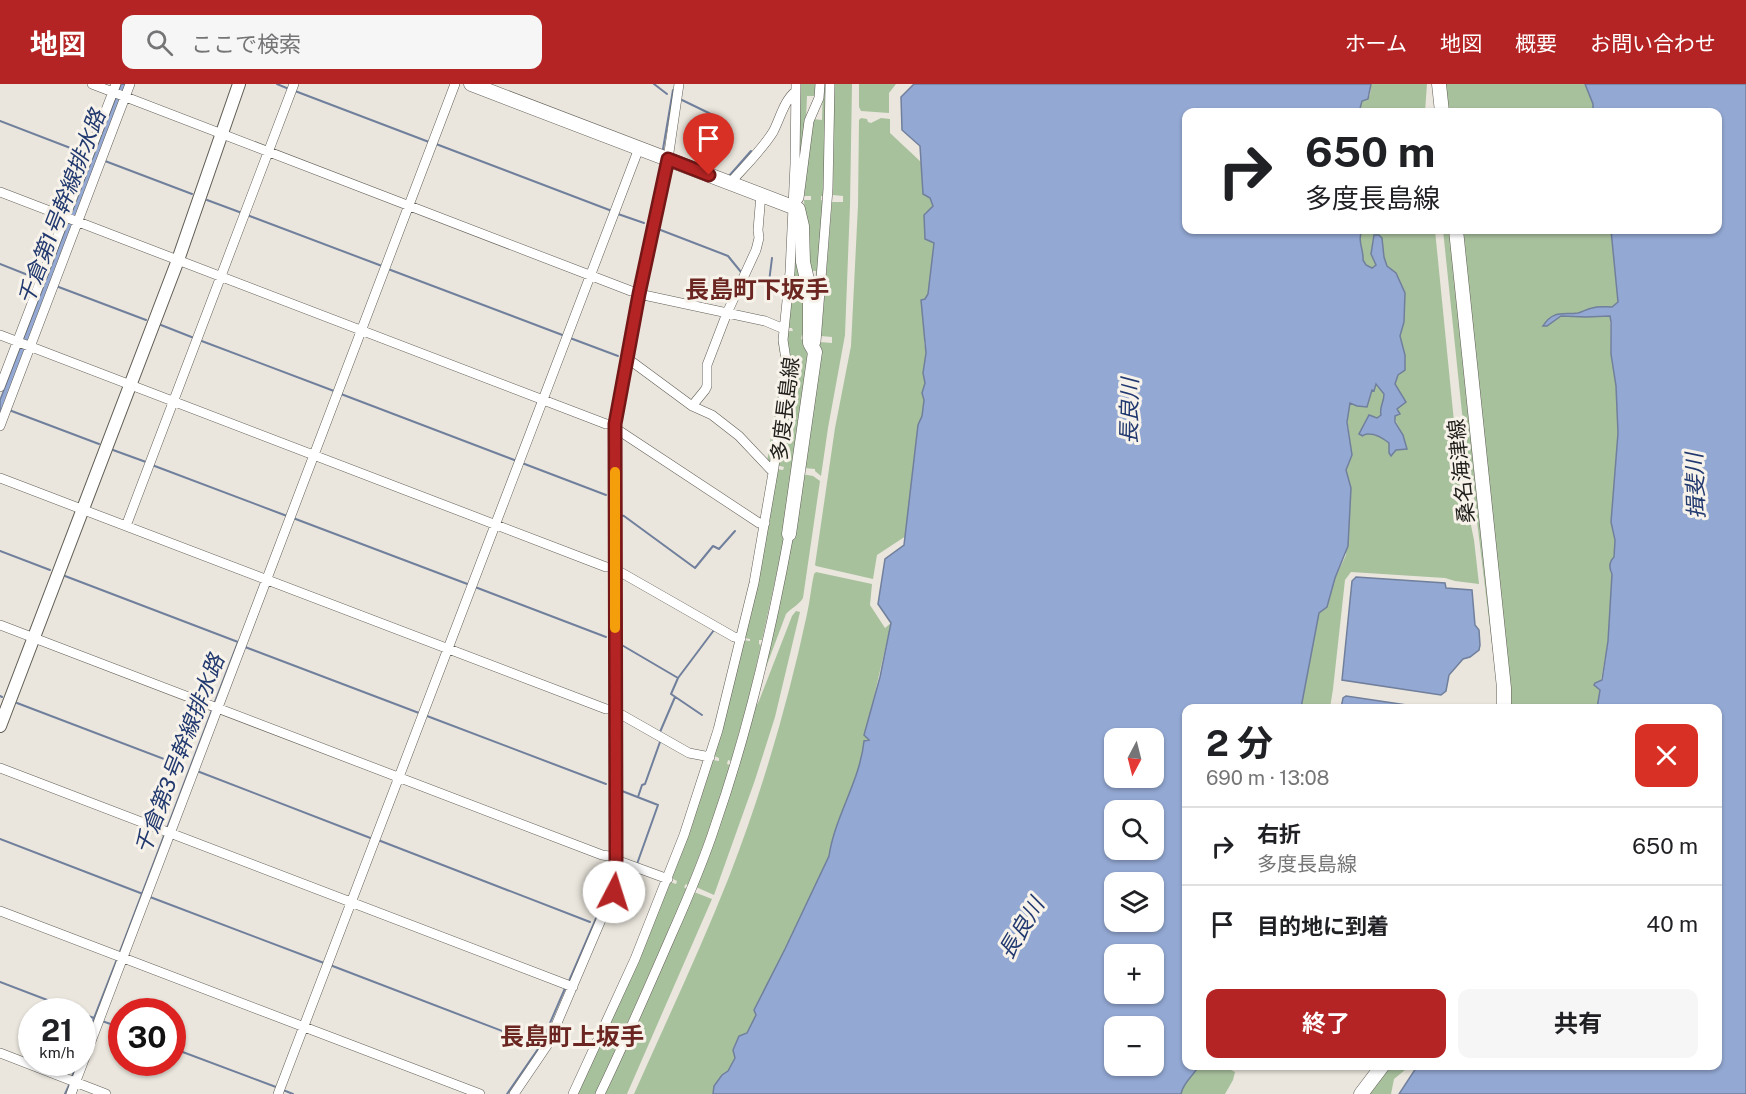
<!DOCTYPE html>
<html lang="ja">
<meta charset="utf-8">
<style>
:root{--surface:#fff;--page:#f6f6f6;--text:#202124;--muted:#757577;--line:#e0e0e0;--accent:#b42424}
body{margin:0;font-family:"Public Sans","Noto Sans JP",sans-serif;background:var(--page);color:var(--text);height:100vh;display:flex;flex-direction:column;font-size:22px;white-space:nowrap}
*{box-sizing:border-box;margin:0}
p{font-size:20px;color:var(--muted)}
.icon{flex:none;width:33px;height:33px;fill:none;stroke:currentColor;stroke-width:2;stroke-linecap:round;stroke-linejoin:round}
.map{position:relative;flex:1;overflow:hidden}
.side{position:absolute;left:1182px;top:620px;width:540px;height:366px;display:flex;flex-direction:column;background:var(--surface);border-radius:12px;box-shadow:0 2px 4px #0004}
.side>*{flex:none}
.banner{position:absolute;left:1182px;top:24px;width:540px;height:126px;border-radius:12px;box-shadow:0 2px 4px #0004;background:#fff;color:var(--text);overflow:hidden}
.needle{width:39px;rotate:187deg}
.buttons{position:absolute;left:1104px;top:644px;display:grid;gap:12px}
.buttons a{display:grid;place-items:center;width:60px;height:60px;border-radius:12px;background:var(--surface);box-shadow:0 2px 4px #0004;font-size:30px}
.speed{position:absolute;left:18px;top:914px;display:flex;gap:12px;font-size:30px;font-weight:700;text-align:center}
.speed>*{display:grid;place-content:center;width:78px;height:78px;border-radius:50%;background:var(--surface);box-shadow:0 2px 4px #0004;line-height:1}
.speed small{font-size:15px;font-weight:400}
.speed .limit{border:9px solid #d22;background:#fff;color:#111}
.pin{position:absolute;display:grid;place-items:center;width:51px;height:51px;color:#fff;margin:-62px -26px;border-radius:50% 50% 50% 0;rotate:-45deg;box-shadow:0 0 6px #0007}
.pin .icon{rotate:45deg}
.me{position:absolute;width:66px;margin:-33px;rotate:5deg;stroke-linejoin:round;filter:drop-shadow(0 0 4px #0008)}
.turn{display:flex;align-items:center;gap:21px;height:126px;padding:0 24px;font-size:27px}
.turn .icon{width:78px;height:78px;stroke-width:2.5}
.turn b{display:block;font-size:42px;line-height:51px}
.round{display:grid;place-items:center;flex:none;width:63px;height:63px;border-radius:12px;background:var(--page)}
.head{display:flex;align-items:center;justify-content:space-between;height:102px;padding:0 24px}
h1{font-size:36px;font-weight:700;line-height:45px}
.cta{display:flex;gap:12px;margin-top:auto;padding:12px 24px}
.cta a{flex:1;height:69px;border-radius:12px;background:var(--accent);color:#fff;font-size:24px;font-weight:700;line-height:69px;text-align:center}
.cta a+a{background:var(--page);color:var(--text)}
ul{padding:0;list-style:none}
li{display:flex;align-items:center;gap:18px;height:78px;padding:0 24px;border-top:2px solid var(--line)}
li div{flex:1}
li b{display:block;font-size:22px}
li em{font-style:normal}
header{display:flex;align-items:center;gap:36px;box-sizing:border-box;height:84px;padding:0 30px;background:var(--accent);color:#fff}
header strong{font-size:28px}
nav{display:flex;gap:33px;margin-inline-start:auto;font-size:21px}
.search{width:420px;height:54px;background:var(--page);display:flex;align-items:center;gap:15px;box-sizing:border-box;padding:0 21px;border-radius:12px;color:var(--muted);font-size:22px}
.map>svg:first-child{display:block}
</style>
<header>
<strong>地図</strong>
<div class="search"><svg class="icon" aria-label="search" viewBox="0 0 24 24"><circle cx="10" cy="10" r="6"/><path d="M15 15l6 6"/></svg>ここで検索</div>
<nav><a>ホーム</a><a>地図</a><a>概要</a><a>お問い合わせ</a></nav>
</header>
<div class="map">
<svg width="1746" height="1010" viewBox="0 0 1746 1010">
<rect width="100%" height="100%" fill="#eae6dd"/>
<path fill="#a8c19d" d="M799,0H816L815,12H807L806,35L798,96Z
M823,0H826L824,112H821V116L824,117L813,252L816,187L807,186L804,116H811V112H804L813,35L822,36Z
M834,0H852L850,121L845,251L828,344L821,392L815,387V385L803,384L820,258L832,259V253L821,252L832,118H843V112L833,111Z
M859,0H896L889,9V29L861,27L859,23Z
M1371,0H1427L1425,28H1359L1362,17L1370,11Z
M1444,0H1585L1593,20V28H1448Z
M861,34L867,35L868,38L871,39L881,34L890,35V49L921,78L923,110L930,114L933,122L930,127L925,129L931,157L934,158L928,210L925,215L924,257L926,269L923,289L925,298L922,309L924,316L922,332L918,341L906,452L877,471L873,495L816,482L815,481L835,344L851,262L858,121L859,36Z
M795,130L800,186L798,207L806,208L804,251H802L801,255L804,256L808,272L785,451L762,556H759V560L761,561L749,614L731,677L728,676L727,680L730,681L711,741L688,801L686,800L684,803L687,805L596,1010H576L670,798L676,800L677,797L671,794L713,676L719,677V674L714,672L743,556L750,557V555L744,554L776,385L783,386L784,383L776,381L785,247H793L792,244H786Z
M1362,146H1435L1458,378L1474,456L1479,500L1455,497L1445,494L1351,488L1345,496L1333,605L1330,624H1301L1319,529L1327,523L1335,494L1346,471L1351,404L1346,386L1351,364L1347,333L1350,318L1367,323L1370,309L1375,305V300L1384,310C1384,318 1381,323 1381,331L1377,334H1367L1361,346C1369,353 1382,349 1389,359C1391,362 1391,365 1394,368L1396,366H1405C1405,362 1405,355 1403,351C1394,332 1390,335 1404,315L1395,300L1405,271L1400,257V252L1404,238L1396,190C1384,181 1382,173 1383,158L1373,155L1371,170L1376,181L1372,184L1366,181L1363,176C1364,166 1357,157 1362,146Z
M1443,146H1453L1498,593V624L1497,602L1472,396L1464,348Z
M1461,146H1611L1618,218L1612,223L1610,232L1611,270L1616,302L1618,349L1611,438L1615,456L1614,473L1610,487L1612,490L1608,557L1601,596L1595,599L1600,606L1597,624H1509Z
M780,249L785,280L771,378H767L782,281L778,258Z
M802,390L813,392L820,397L803,514C799,521 791,524 786,530L759,602Z
M816,488L872,500L870,521L885,544L891,539L865,652L869,656L864,657C860,697 836,733 829,772L785,865L754,926L756,931L747,949L733,968L735,974C733,978 730,985 727,988C720,995 715,1000 713,1010H634C666,938 700,866 729,793C762,708 788,619 807,530C810,517 811,503 814,490Z
M796,527L800,528L775,633L755,696L714,811L696,803L755,624L759,617L792,532Z
M694,808L712,815L627,1010H604Z
M1199,981H1221L1235,988L1233,996L1225,1010H1181C1183,998 1194,992 1199,981Z
M1386,981H1411L1394,995L1391,1010H1364Z"/>
<path fill="#93a8d3" stroke="#707f9c" stroke-width="1.5" fill-rule="evenodd" d="M121,0H127L0,333V316Z
M914,0H1371L1368,15L1362,17L1359,28H1186V146H1362C1357,157 1364,166 1363,176L1366,181L1372,184L1376,181L1371,170L1374,151H1379L1382,154L1384,173L1387,182L1396,189L1405,209L1404,238L1400,252L1405,271V286L1398,291L1395,300L1406,318L1397,325L1400,330L1395,332V338L1403,351L1407,365L1396,366L1391,372L1389,369V359C1383,354 1376,349 1367,350C1359,352 1366,353 1359,350L1369,331L1377,334L1381,331C1379,323 1384,319 1384,310L1376,300L1374,307L1372,306L1367,323L1357,322L1350,319L1347,338L1352,371L1346,386L1351,404L1348,462L1335,494L1327,523L1319,529L1301,624H1186V981H1199C1194,992 1183,998 1181,1010H713L714,1002L722,991L728,987L735,974L733,966L739,952L747,949L756,931L754,926L785,865L829,772C835,732 860,697 864,657L869,656L864,651L880,593L891,539L878,520L885,475L904,461L918,341L922,332L924,316L922,309L925,299L923,289L926,269L921,216L925,215L928,210L934,159L925,155L924,131L933,122L930,114L923,110L920,62L902,46L901,13ZM1114,654H1154V693H1114ZM1114,726H1154V765H1114ZM1114,798H1154V837H1114ZM1114,870H1154V909H1114ZM1114,942H1154V981H1114Z
M1585,0H1746V1010H1399L1418,981H1718V624H1597L1600,606L1594,601L1595,599L1602,596L1608,557L1612,490C1609,484 1609,478 1614,473L1615,456L1611,438L1618,349L1616,302L1611,270V238L1610,232L1586,233L1561,232L1547,242H1543C1553,226 1562,231 1578,229C1582,228 1587,225 1592,224C1599,222 1605,223 1612,223L1618,218L1611,146H1718V28H1593V20Z
M1356,493L1445,499L1446,504L1472,506L1475,541L1479,546L1480,561L1479,566L1470,573L1463,575L1449,591L1446,607L1441,611L1342,596L1352,497Z
M1346,612L1427,624H1341L1343,614Z"/>
<g fill="none" stroke-linecap="round" stroke-linejoin="round">
<path stroke="#707f9c" stroke-width="2" d="M277,0L289,5
M654,0L667,10
M295,7L429,58
M682,16L715,32
M0,37L86,70
M436,60L612,127
M663,65L673,6
M105,77L192,110
M729,92L751,67
M207,116L242,129
M618,130L644,139
M247,131L382,182
M658,145L728,172L741,188
M0,180L38,195
M388,185L565,252
M640,186L661,80
M746,195L769,198L772,174
M56,202L146,236
M161,241L194,254
M570,254L618,272
M199,256L334,307
M341,310L517,377
M9,326L99,360
M610,336L628,244
M610,342V480
M113,366L146,378
M522,379L606,411
M152,381L287,432
M620,431L624,432L695,484L713,462L719,465L735,447
M293,434L470,501
M0,467L50,486
M610,486V621
M65,492L238,558L214,620
M475,503L606,553
M620,560L678,594L671,610L702,631
M245,563L419,629
M678,594L714,546
M0,612L2,613
M17,619L185,683
M610,627V768
M427,632L606,700
M660,648L675,613
M197,687L373,755
M622,707L658,721L637,780
M638,713L642,701L645,700L660,658
M167,744L212,626
M0,755L143,810
M378,756L590,838
M150,813L324,879
M119,870L165,749
M330,881L536,960
M569,897L610,802V777
M0,898L76,927
M82,930L94,934
M102,937L122,944
M172,964L276,1003
M82,965L117,875
M72,993L77,978
M283,1006L293,1010
M65,1010L70,999
M507,1010L540,962L566,902"/>
<defs>
<path id="minor" d="M92,0L631,207L640,208
M730,99C745,82 761,67 773,48C780,35 784,16 796,7
M0,108L606,340H615
M794,121L799,114L809,37L819,14L820,0
M639,210L765,237L784,245
M0,251L606,483H615
M816,258L828,105L830,0
M627,274L692,322L712,331L739,352L773,388
M0,303L116,0
M692,322L705,306L707,302V281L727,229L756,166L759,154L758,146L761,110
M0,342L130,0
M615,344L759,439H765
M0,394L606,625H615
M126,442L294,0
M615,485L734,553L741,554
M0,541L602,771L616,773
M615,627L689,669L710,673
M0,684L573,903
M616,776L668,795
M0,827L480,1010
M0,969L106,1010
M71,1010L455,0
M278,1010L639,64
M514,1010L548,960L615,803V340L639,210L668,75L679,0
M573,1010L635,875L684,751L718,646L754,499L774,383L787,282L783,256L790,188L795,80L796,0
M600,1010C625,958 648,905 671,852C687,816 703,779 715,742C748,647 771,549 789,450"/>
<path id="tertiary" d="M0,642L178,176L239,0"/>
<path id="secondary" d="M471,0L798,125L802,142L803,178L810,209V259L815,268L789,450
M1439,0L1442,28
M1456,146L1504,604V624
M1361,1010L1383,981"/>
</defs>
<use href="#minor" stroke="#605d55" stroke-width="10"/>
<use href="#tertiary" stroke="#605d55" stroke-width="14"/>
<use href="#secondary" stroke="#605d55" stroke-width="15"/>
<use href="#minor" stroke="#fff" stroke-width="9"/>
<use href="#tertiary" stroke="#fff" stroke-width="12"/>
<use href="#secondary" stroke="#fff" stroke-width="14"/>
</g>
<g fill="none" stroke-linecap="round" stroke-linejoin="round">
<defs>
<path id="route" d="M614,808L616,776L615,340L639,210L668,75L709,91"/>
</defs>
<use href="#route" stroke="#751717" stroke-width="15"/>
<use href="#route" stroke="#b42424" stroke-width="10"/>
<path stroke="#f59e0b" stroke-width="10" d="M615,388V544"/>
</g>
<g text-anchor="middle" dominant-baseline="central" stroke-width="6" stroke-linejoin="round" paint-order="stroke">
<g font-size="21" fill="#201e1b" stroke="#f7f3ea">
<text transform="translate(785 325) rotate(-83)">多度長島線</text>
<text transform="translate(1461 387) rotate(-96)">桑名海津線</text>
</g>
<g font-size="22" font-style="italic" fill="#22396f" stroke="#f7f3ea">
<text transform="translate(61 123) rotate(-69)">千倉第1号幹線排水路</text>
<text transform="translate(1129 327) rotate(-89)">長良川</text>
<text transform="translate(1695 402) rotate(-92)">揖斐川</text>
<text transform="translate(179 670) rotate(-69)">千倉第3号幹線排水路</text>
<text transform="translate(1021 844) rotate(-59)">長良川</text>
</g>
<g font-size="24" font-weight="bold" fill="#6c2622" stroke="#f7f3ea">
<text x="757" y="205">長島町下坂手</text>
<text x="572" y="952">長島町上坂手</text>
</g>
</g>
</svg>
<div class="buttons">
<a><svg class="needle" viewBox="-14 -14 28 28"><path d="M0-13l5 13h-10z" fill="#e53935"/><path d="M0 13l5-13h-10z" fill="#757577"/></svg></a>
<a><svg class="icon" aria-label="search" viewBox="0 0 24 24"><circle cx="10" cy="10" r="6"/><path d="M15 15l6 6"/></svg></a>
<a><svg class="icon" aria-label="layers" viewBox="0 0 24 24"><path d="M12 4l9 5-9 5-9-5zM3 14l9 5 9-5"/></svg></a>
<a>+</a>
<a>−</a>
</div>
<div class="speed"><div>21<small>km/h</small></div><div class="limit">30</div></div>
<div class="pin" style="left:709px;top:91px;background:#d93025"><svg class="icon" aria-label="arrive" viewBox="0 0 24 24"><path d="M6 21V4h12l-3 4 3 4H6"/></svg></div>
<svg class="me" style="left:614px;top:808px" viewBox="-20 -20 40 40"><circle r="19" fill="#fff"/><path d="M0-13L10 11 0 6-10 11z" fill="#b42424"/></svg>
<div class="banner">
<div class="turn"><svg class="icon" aria-label="right" viewBox="0 0 24 24"><path d="M7 20v-9h11M14 6l5 5-5 5"/></svg><div><b>650 m</b>多度長島線</div></div>
</div>
<section class="side">
<div class="head"><div><h1>2 分</h1><p>690 m · 13:08</p></div><a class="round" style="background:#d93025;color:#fff"><svg class="icon" aria-label="close" viewBox="0 0 24 24"><path d="M6 6l12 12M18 6L6 18"/></svg></a></div>
<ul>
<li><svg class="icon" aria-label="right" viewBox="0 0 24 24"><path d="M7 20v-9h11M14 6l5 5-5 5"/></svg><div><b>右折</b><p>多度長島線</p></div><em>650 m</em></li>
<li><svg class="icon" aria-label="arrive" viewBox="0 0 24 24"><path d="M6 21V4h12l-3 4 3 4H6"/></svg><div><b>目的地に到着</b></div><em>40 m</em></li>
</ul>
<div class="cta"><a>終了</a><a>共有</a></div>
</section>
</div>
